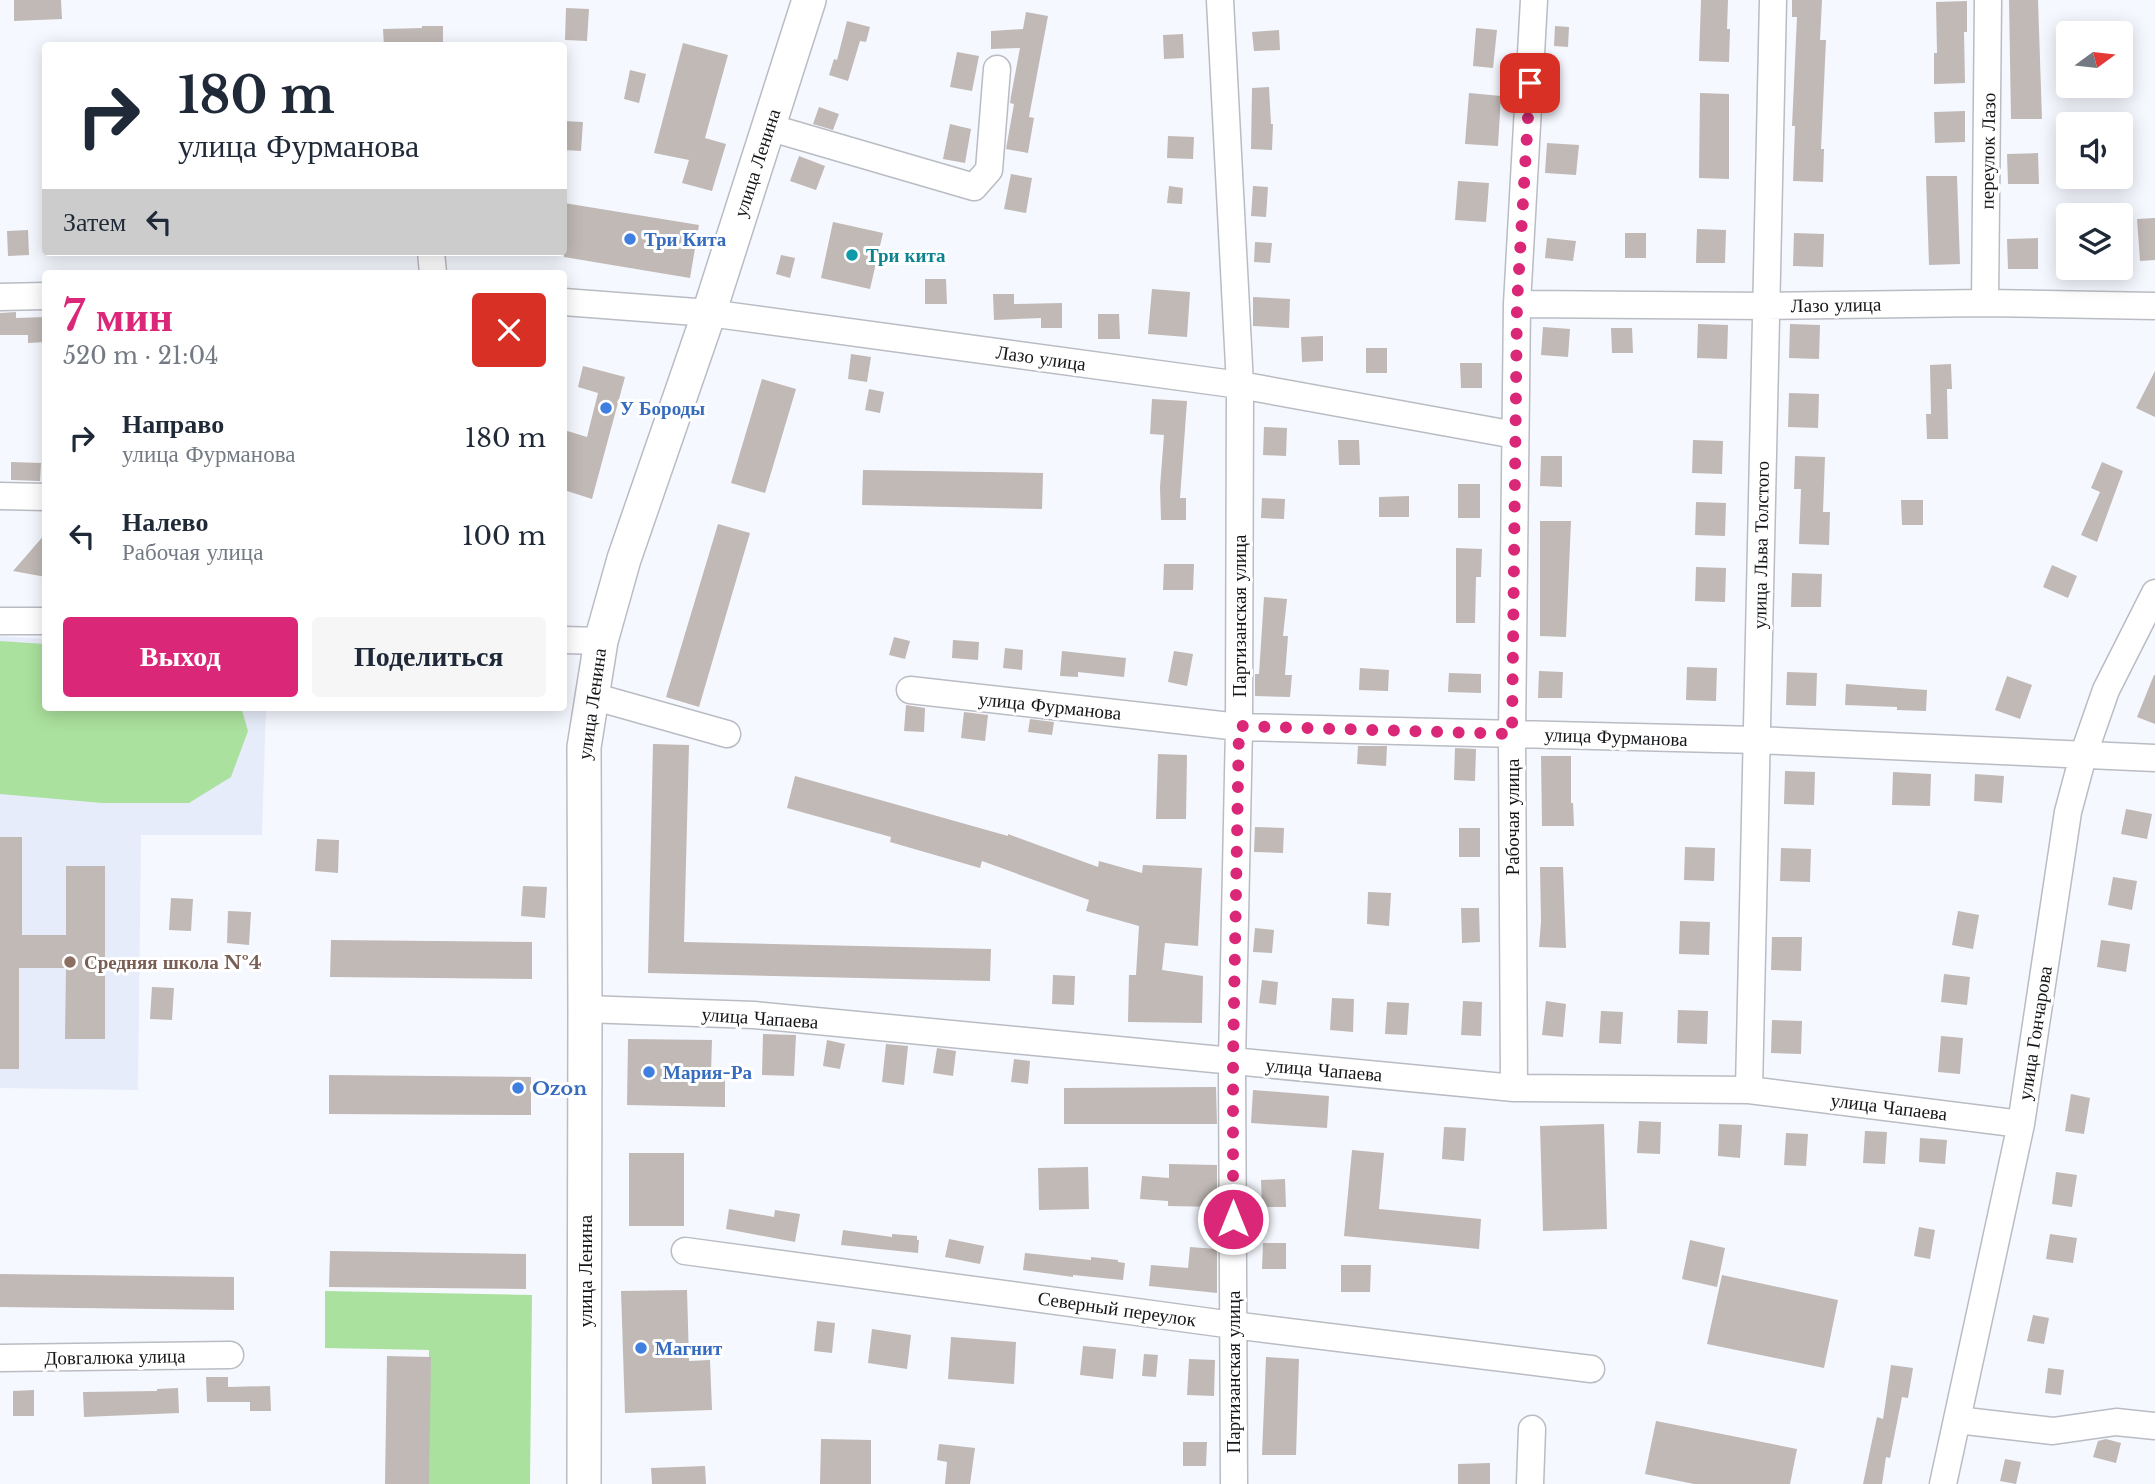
<!DOCTYPE html>
<html lang="ru">
<meta charset="utf-8">
<style>
:root{--surface:#fff;--page:#f6f6f7;--text:#1f2937;--muted:#747a83;--accent:#db2777}
body{margin:0;font-family:"Libre Baskerville",serif;background:var(--page);color:var(--text);height:100vh;display:flex;flex-direction:column;font-size:26px;white-space:nowrap}
*{box-sizing:border-box;margin:0}
p{font-size:23px;color:var(--muted)}
.icon{flex:none;width:38px;height:38px;fill:none;stroke:currentColor;stroke-width:2;stroke-linecap:round;stroke-linejoin:round}
.map{position:relative;flex:1;overflow:hidden}
.sheet{position:absolute;left:42px;top:270px;width:525px;height:441px;display:flex;flex-direction:column;background:var(--surface);border-radius:7px;box-shadow:0 4px 18px #0003}
.sheet>*{flex:none}
.banner{position:absolute;left:42px;top:42px;width:525px;height:214px;border-radius:7px;box-shadow:0 4px 18px #0003;background:#fff;color:var(--text);overflow:hidden}
.needle{width:46px;rotate:75deg}
.fabs{position:absolute;left:2056px;top:21px;display:grid;gap:14px}
.fabs a{display:grid;place-items:center;width:77px;height:77px;border-radius:7px;background:var(--surface);box-shadow:0 4px 18px #0003;font-size:35px}
.pin{position:absolute;display:grid;place-items:center;width:60px;height:60px;color:#fff;margin:-30px;border-radius:14px;box-shadow:0 4px 10px #0006}
.me{position:absolute;width:77px;margin:-38px;rotate:0deg;stroke-linejoin:round;filter:drop-shadow(0 0 5px #0008)}
.turn{display:flex;align-items:center;gap:24px;height:147px;padding:0 21px;font-size:32px}
.turn .icon{width:91px;height:91px;stroke-width:2.5}
.turn b{display:block;font-size:49px;line-height:60px}
.then{display:flex;align-items:center;height:66px;padding:0 21px;background:#0003;gap:14px;font-size:26px}
.round{display:grid;place-items:center;flex:none;width:74px;height:74px;border-radius:7px;background:var(--page)}
.headline{display:flex;align-items:center;justify-content:space-between;height:119px;padding:0 21px}
h1{font-size:42px;font-weight:800;line-height:52px;color:var(--accent)}
.cta{display:flex;gap:14px;margin-top:auto;padding:14px 21px}
.cta a{flex:1;height:80px;border-radius:7px;background:var(--accent);color:#fff;font-size:28px;font-weight:800;line-height:80px;text-align:center}
.cta a+a{background:var(--page);color:var(--text)}
ul{padding:0;list-style:none}
li{display:flex;align-items:center;gap:21px;height:98px;padding:0 21px}
li div{flex:1}
li b{display:block;font-size:26px}
li em{font-style:normal}
.map>svg:first-child{display:block}
</style>
<div class="map">
<svg width="2155" height="1484" viewBox="0 0 2155 1484">
<rect width="100%" height="100%" fill="#f6f8ff"/>
<path fill="#e7ecfa" d="M0,636L45,639L46,707H266L262,835H141L138,1090L0,1088Z"/>
<path fill="#abe19e" d="M0,641L45,644L46,707H241L248,731L231,777L189,803H102L0,794Z
M325,1291L532,1295L530,1484H427L429,1350L325,1348Z"/>
<path fill="#c0b9b5" d="M14,0H61L62,19L14,21Z
M1701,0H1728L1727,29H1730L1729,62L1699,61Z
M1792,0H1822L1820,40H1826L1821,149H1824L1823,182L1793,181L1795,126H1792L1797,17H1792Z
M2009,0H2038L2042,119H2011Z
M1967,1V32H1964L1965,83L1934,84V53H1937L1936,2Z
M566,8L589,9L587,41L565,40Z
M1026,12L1048,16L1029,117L1034,118L1028,153L1006,149L1014,104L1010,103L1011,96L1020,48L991,49V31L1023,29Z
M847,21L870,27L866,42L860,41L848,81L829,75L834,59L837,60Z
M422,26H443V46H384L383,29L422,28Z
M1555,26L1569,27L1568,47L1554,46Z
M1476,28L1497,30L1493,68L1473,66Z
M1279,30L1280,50L1254,51L1252,32Z
M1183,34L1184,58L1164,59L1163,35Z
M683,43L728,55L705,138L726,144L712,191L682,183L689,160L654,153Z
M957,52L979,56L972,91L950,87Z
M630,70L646,74L639,103L624,99Z
M1269,87L1271,124H1273L1272,150L1251,149L1252,88Z
M1469,93L1501,96L1498,146L1465,144Z
M1700,93L1729,94V179L1699,178Z
M819,107L839,114L833,130L813,124Z
M1965,111V142L1935,143L1934,112Z
M564,121L583,122L581,151L564,150Z
M950,124L971,129L965,163L943,159Z
M1168,136L1194,137L1193,159L1167,158Z
M1547,143L1579,145L1576,175L1545,173Z
M2038,153L2039,184H2008L2007,154Z
M799,156L825,166L816,190L790,181Z
M1011,174L1032,178L1026,213L1004,209Z
M1926,176H1957L1960,264L1929,265Z
M1458,181L1489,183L1486,222L1455,220Z
M1169,186L1183,188L1182,204L1167,203Z
M1253,186L1268,187L1266,217L1251,216Z
M564,203L699,225L690,278L564,257Z
M2155,218V260L2140,261L2137,219Z
M833,222L883,233L870,289L821,278Z
M1697,229L1726,230L1725,263H1696Z
M28,230L29,255L8,256L7,231Z
M1625,233H1646V258H1625Z
M1794,233L1824,234L1823,267L1793,266Z
M1547,238L1576,241L1573,261L1545,258Z
M2038,238V269H2008L2007,239Z
M1255,242L1272,243L1270,263L1254,262Z
M781,255L795,258L790,278L776,274Z
M925,279H946L947,304H925Z
M1152,289L1190,292L1187,337L1148,334Z
M993,294H1014V304L1062,303V328H1041V318L994,320Z
M1253,297L1290,299L1289,328L1253,326Z
M16,312V318L46,317V342L28,343V335H0V313Z
M1098,314H1119L1120,339H1098Z
M1698,324L1728,325L1727,359L1697,358Z
M1790,324L1820,325L1819,359L1789,358Z
M1543,327L1570,329L1568,357L1541,355Z
M1611,328H1632L1633,353H1612Z
M1323,336V361L1302,362L1301,337Z
M1366,348H1387V373H1366Z
M851,354L871,357L867,382L848,379Z
M1460,363H1482V388H1461Z
M1951,364L1952,389H1947L1948,439H1927L1926,414H1931L1930,365Z
M583,366L625,377L592,499L564,490V430L587,437L598,393L578,387Z
M2155,371V417L2136,408Z
M762,379L796,389L765,493L731,483Z
M869,389L884,392L880,413L865,410Z
M1789,393L1819,394L1818,428L1788,427Z
M1152,399L1187,401L1180,498H1186V520H1161L1160,487L1164,435L1150,434Z
M1264,427L1287,428L1286,456L1263,455Z
M1338,440H1359L1360,465H1339Z
M1693,440L1723,441L1722,474L1692,473Z
M1541,456H1562V487L1540,486Z
M1795,456L1825,457L1823,512H1830L1829,545L1799,544L1801,489H1794Z
M11,462L41,463L40,481L11,480Z
M2102,462L2123,471L2097,542L2081,535L2100,492L2091,488Z
M863,470L1043,473L1042,509L862,505Z
M1458,484H1480V518H1458Z
M1409,496V517H1379V497Z
M1262,498L1285,499L1284,519L1261,518Z
M1901,500H1923V525H1902Z
M1696,502L1726,503L1725,536L1695,535Z
M1540,521H1571L1566,637L1540,636Z
M718,524L750,533L699,707L666,697Z
M46,533V577L13,571Z
M1456,548L1482,549L1481,577H1476L1475,623H1456Z
M1164,564H1194L1193,590H1163Z
M2052,565L2077,576L2068,598L2043,587Z
M1696,567L1726,568L1725,602L1695,601Z
M1792,573L1822,574L1821,607H1791Z
M1264,597L1287,599L1283,636H1288L1285,675H1292L1290,697L1255,696V674H1259Z
M894,637L910,641L905,659L889,655Z
M953,640L979,642L978,660L952,658Z
M1005,648L1023,650L1022,670L1003,668Z
M1062,651L1126,658L1124,677L1078,672V677L1060,676Z
M1174,651L1193,654L1187,686L1168,682Z
M1687,667L1717,668L1716,701L1686,700Z
M1360,668L1389,670L1388,691L1359,690Z
M1539,671L1563,672L1562,698H1538Z
M1787,672L1817,673L1816,706L1786,705Z
M1449,673L1481,674V693L1448,692Z
M2154,675H2155V724L2137,717Z
M2007,676L2032,685L2020,719L1995,710Z
M1846,684L1927,690L1926,711L1897,710V707L1845,705Z
M906,705L925,708L924,732L904,731Z
M964,712L988,715L985,741L961,738Z
M1030,719L1054,722L1052,735L1028,732Z
M653,744L689,745L684,942L991,949L990,981L648,973Z
M1358,746H1387L1386,766L1357,764Z
M1455,748L1476,749L1475,781L1454,780Z
M1158,754L1187,755L1186,819H1156Z
M1541,756H1571V803H1573L1574,826H1542Z
M1785,771L1815,772L1814,805L1784,804Z
M1893,772L1931,774L1930,806L1892,805Z
M1975,774L2004,776L2002,803L1974,801Z
M795,776L1008,836V834L1098,867L1099,861L1142,873L1143,865L1202,868L1198,946L1165,943L1162,970L1203,976L1202,1023L1128,1022L1129,975H1136L1139,926L1086,911L1089,900L982,861L980,868L890,842L891,837L787,808Z
M2126,809L2152,814L2147,839L2121,834Z
M1255,827L1284,828L1283,853L1254,852Z
M1459,828H1480V857H1459Z
M0,837H22V935H66V866H105V1039H65L66,968H19V1069H0Z
M317,839L339,840L338,873L315,871Z
M1685,847L1715,848L1714,881L1684,880Z
M1781,848L1811,849L1810,882L1780,881Z
M1540,867H1563L1566,948L1539,947L1541,922Z
M2113,877L2137,881L2132,910L2108,905Z
M523,886L547,887L545,918L521,916Z
M1368,892L1391,893L1389,926L1367,924Z
M171,898L193,899L191,931L169,930Z
M1461,908H1479L1480,942L1462,943Z
M228,911L251,912L249,945L227,943Z
M1958,911L1979,915L1973,949L1952,945Z
M1680,921L1710,922L1709,955L1679,954Z
M1255,928L1274,930L1272,953L1253,952Z
M1772,937H1802L1801,971L1771,970Z
M331,940L532,942V979L330,977Z
M2101,940L2130,944L2126,972L2097,967Z
M1944,974L1970,977L1967,1005L1941,1002Z
M1053,975L1075,976L1074,1005L1052,1004Z
M1262,980L1278,982L1276,1005L1259,1003Z
M152,987L174,988L172,1020L150,1019Z
M1332,998L1354,999L1353,1032L1330,1030Z
M1463,1001L1482,1002L1481,1036L1461,1035Z
M1546,1001L1566,1004L1563,1037L1542,1035Z
M1387,1002L1409,1003L1407,1035L1385,1034Z
M1678,1010L1708,1011L1707,1044L1677,1043Z
M1601,1011L1623,1012L1621,1044L1599,1043Z
M1772,1020L1802,1021L1801,1054L1771,1053Z
M763,1034L796,1035L794,1076L762,1075Z
M1941,1036L1963,1038L1960,1074L1938,1072Z
M628,1039L712,1040L711,1073H725V1107L627,1105Z
M827,1040L845,1044L840,1069L823,1066Z
M886,1044L908,1046L904,1085L882,1082Z
M937,1048L956,1051L953,1076L933,1073Z
M1014,1059L1030,1061L1028,1084L1011,1082Z
M329,1075L531,1077V1115L329,1114Z
M1216,1087L1217,1124H1064V1088Z
M1253,1090L1329,1096L1327,1128L1251,1123Z
M2071,1094L2090,1098L2084,1134L2065,1131Z
M1639,1121L1661,1122L1660,1154L1637,1153Z
M1604,1124L1607,1229L1543,1231L1540,1126Z
M1719,1124L1742,1125L1740,1158L1718,1156Z
M1444,1127L1466,1128L1464,1161L1442,1159Z
M1865,1131L1887,1132L1885,1164L1863,1163Z
M1786,1133L1808,1134L1806,1166L1784,1165Z
M1920,1138L1947,1140L1945,1164L1919,1162Z
M1352,1150L1384,1153L1379,1209L1481,1219L1479,1249L1344,1236Z
M629,1153H684V1226H629Z
M1169,1164L1217,1165V1207L1168,1206V1201L1140,1199L1142,1176L1169,1178Z
M1088,1167L1089,1209L1039,1210L1038,1168Z
M2056,1172L2077,1175L2072,1207L2052,1204Z
M1285,1179L1286,1207H1262L1261,1180Z
M729,1209L774,1217L775,1210L800,1214L795,1242L726,1229Z
M1919,1227L1935,1230L1930,1259L1914,1256Z
M843,1230L892,1237V1234L917,1236V1240H919L918,1253L841,1245Z
M2050,1234L2077,1238L2073,1263L2046,1259Z
M949,1239L984,1246L980,1264L945,1257Z
M1690,1240L1725,1248L1717,1287L1682,1279Z
M1263,1243H1286V1269H1262Z
M1190,1247L1217,1249V1293L1149,1286L1151,1265L1188,1268Z
M330,1251L526,1254V1289L329,1287Z
M1025,1253L1091,1260V1257L1118,1260V1262L1125,1263L1123,1280L1073,1275V1277L1023,1270Z
M1341,1265H1371L1370,1292H1341Z
M0,1274L234,1277V1310L0,1307Z
M1722,1275L1838,1300L1824,1368L1707,1344Z
M687,1290L689,1361L710,1360L712,1410L625,1413L621,1291Z
M2033,1315L2049,1318L2044,1344L2027,1341Z
M817,1321L835,1323L832,1353L814,1351Z
M872,1329L911,1335L907,1369L868,1363Z
M951,1337L1016,1342L1014,1384L948,1379Z
M1083,1346L1116,1349L1113,1379L1080,1375Z
M1144,1354L1158,1355L1156,1377L1142,1376Z
M387,1356L431,1357L429,1484H385Z
M1266,1357L1299,1359L1296,1455H1262Z
M1189,1359L1215,1360L1214,1396L1187,1395Z
M1891,1365L1913,1368L1908,1398L1902,1397L1890,1458L1886,1457L1882,1484H1863L1877,1417L1883,1419Z
M2048,1368L2064,1370L2061,1395L2045,1393Z
M206,1377H228V1387L270,1386L271,1411H250V1402H207Z
M178,1388L179,1413L84,1417L83,1392L157,1391V1389Z
M34,1390V1416H13V1391Z
M1656,1421L1797,1449L1790,1484H1694L1645,1474Z
M821,1439L871,1440V1484H820Z
M2106,1439L2121,1443L2116,1463L2093,1457L2098,1441Z
M1183,1442H1207L1206,1466H1183Z
M939,1444L975,1448L970,1484H945L947,1462L937,1460Z
M2005,1459L2021,1462L2016,1484L2000,1481Z
M1490,1463V1484H1458V1464Z
M705,1466L706,1484H652L651,1468Z"/>
<g fill="none" stroke-linecap="round" stroke-linejoin="round">
<defs>
<path id="minor" d="M1220,0L1240,385L1239,727L1232,1061L1234,1484
M768,127L974,187L989,170L997,69
M431,252L433,273
M0,297L46,296
M564,302L709,313L1240,385L1515,435
M1985,303L1988,0
M1517,304L1766,306L1985,303L2155,306
M0,496L46,497
M0,621H46
M564,640L601,641
M910,690L1239,727L1757,740L2155,758
M592,696L727,734
M585,1009L754,1015L1514,1088L1749,1090L2021,1124
M1514,1088L1512,734L1517,304L1534,0
M1749,1090L1773,0
M685,1251L1233,1325L1591,1369
M0,1358L230,1355
M1957,1420L2053,1431L2116,1422L2155,1426
M1530,1484L1532,1429
M1943,1484L2021,1124L2068,812L2083,756L2106,690L2155,593"/>
<path id="major" d="M584,1484L585,1009L584,747L601,641L624,559L709,313L809,0"/>
</defs>
<use href="#minor" stroke="#babcc3" stroke-width="29"/>
<use href="#major" stroke="#babcc3" stroke-width="36"/>
<use href="#minor" stroke="#fff" stroke-width="26"/>
<use href="#major" stroke="#fff" stroke-width="33"/>
</g>
<g fill="none" stroke-linecap="round" stroke-linejoin="round">
<path stroke="#db2777" stroke-width="12" stroke-dasharray="0 21.6" d="M1233,1219V1061L1239,726L1512,734L1517,304L1530,83"/>
</g>
<g fill="#3f7fe0" stroke="#fff" stroke-width="2.5">
<circle cx="630" cy="239" r="7"/>
<circle cx="606" cy="408" r="7"/>
<circle cx="649" cy="1072" r="7"/>
<circle cx="518" cy="1088" r="7"/>
<circle cx="641" cy="1348" r="7"/>
</g>
<circle fill="#0f9aa8" stroke="#fff" stroke-width="2.5" cx="852" cy="255" r="7"/>
<circle fill="#8d6e63" stroke="#fff" stroke-width="2.5" cx="70" cy="962" r="7"/>
<g text-anchor="middle" dominant-baseline="central" stroke-width="6" stroke-linejoin="round" paint-order="stroke">
<g font-size="19" fill="#141517" stroke="#fff">
<text transform="translate(1988 151) rotate(-89)">переулок Лазо</text>
<text transform="translate(757 163) rotate(-72)">улица Ленина</text>
<text transform="translate(1836 305) rotate(-1)">Лазо улица</text>
<text transform="translate(1041 358) rotate(8)">Лазо улица</text>
<text transform="translate(1761 545) rotate(-89)">улица Льва Толстого</text>
<text transform="translate(1239 616) rotate(-90)">Партизанская улица</text>
<text transform="translate(592 704) rotate(-82)">улица Ленина</text>
<text transform="translate(1050 706) rotate(6)">улица Фурманова</text>
<text transform="translate(1616 737) rotate(2)">улица Фурманова</text>
<text transform="translate(1512 817) rotate(-90)">Рабочая улица</text>
<text transform="translate(760 1018) rotate(4)">улица Чапаева</text>
<text transform="translate(2035 1033) rotate(-81)">улица Гончарова</text>
<text transform="translate(1324 1070) rotate(5)">улица Чапаева</text>
<text transform="translate(1889 1107) rotate(7)">улица Чапаева</text>
<text transform="translate(585 1271) rotate(-90)">улица Ленина</text>
<text transform="translate(1117 1309) rotate(8)">Северный переулок</text>
<text transform="translate(115 1357) rotate(-1)">Довгалюка улица</text>
<text transform="translate(1233 1372) rotate(-90)">Партизанская улица</text>
</g>
<g font-size="19" font-weight="bold" fill="#366cbe" stroke="#fff" text-anchor="start">
<text x="644" y="239">Три Кита</text>
<text x="620" y="408">У Бороды</text>
<text x="663" y="1072">Мария-Ра</text>
<text x="532" y="1088">Ozon</text>
<text x="655" y="1348">Магнит</text>
</g>
<g font-size="19" font-weight="bold" fill="#0d838f" stroke="#fff" text-anchor="start">
<text x="866" y="255">Три кита</text>
</g>
<g font-size="19" font-weight="bold" fill="#785e54" stroke="#fff" text-anchor="start">
<text x="84" y="962">Средняя школа №4</text>
</g>
</g>
</svg>
<div class="fabs">
<a><svg class="needle" viewBox="-14 -14 28 28"><path d="M0-13l5 13h-10z" fill="#e53935"/><path d="M0 13l5-13h-10z" fill="#747a83"/></svg></a>
<a><svg class="icon" aria-label="sound" viewBox="0 0 24 24"><path d="M4 9h4l5-4v14l-5-4H4zM17 9q2 3 0 6"/></svg></a>
<a><svg class="icon" aria-label="layers" viewBox="0 0 24 24"><path d="M12 4l9 5-9 5-9-5zM3 14l9 5 9-5"/></svg></a>
</div>
<div class="pin" style="left:1530px;top:83px;background:#d93025"><svg class="icon" aria-label="arrive" viewBox="0 0 24 24"><path d="M6 21V4h12l-3 4 3 4H6"/></svg></div>
<svg class="me" style="left:1233px;top:1219px" viewBox="-20 -20 40 40"><circle r="17" fill="#db2777" stroke="#fff" stroke-width="3"/><path d="M0-11L8 9 0 5-8 9z" fill="#fff"/></svg>
<div class="banner">
<div class="turn"><svg class="icon" aria-label="right" viewBox="0 0 24 24"><path d="M7 20v-9h11M14 6l5 5-5 5"/></svg><div><b>180 m</b>улица Фурманова</div></div>
<div class="then">Затем<svg class="icon" aria-label="left" viewBox="0 0 24 24"><path d="M17 20v-9H6M10 6l-5 5 5 5"/></svg></div>
</div>
<section class="sheet">
<div class="headline"><div><h1>7 мин</h1><p>520 m · 21:04</p></div><a class="round" style="background:#d93025;color:#fff"><svg class="icon" aria-label="close" viewBox="0 0 24 24"><path d="M6 6l12 12M18 6L6 18"/></svg></a></div>
<ul>
<li><svg class="icon" aria-label="right" viewBox="0 0 24 24"><path d="M7 20v-9h11M14 6l5 5-5 5"/></svg><div><b>Направо</b><p>улица Фурманова</p></div><em>180 m</em></li>
<li><svg class="icon" aria-label="left" viewBox="0 0 24 24"><path d="M17 20v-9H6M10 6l-5 5 5 5"/></svg><div><b>Налево</b><p>Рабочая улица</p></div><em>100 m</em></li>
</ul>
<div class="cta"><a>Выход</a><a>Поделиться</a></div>
</section>
</div>
